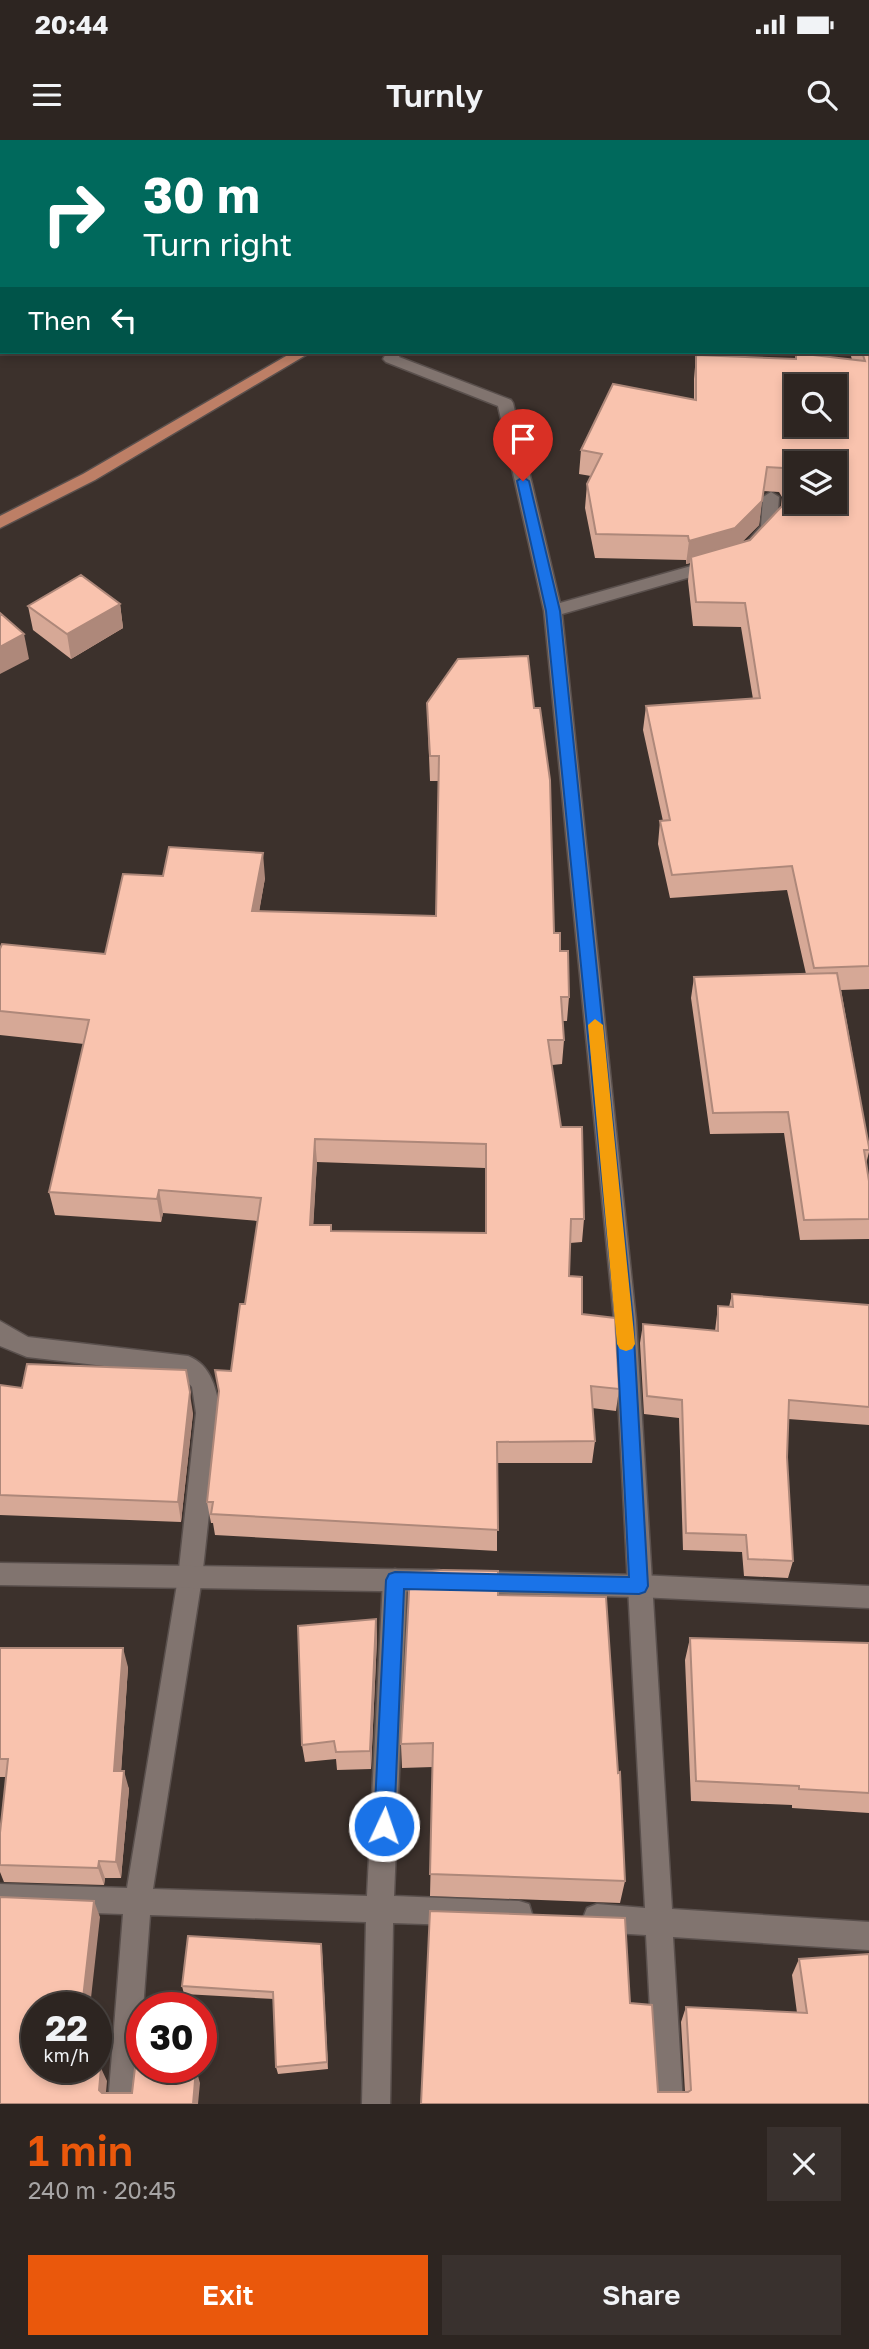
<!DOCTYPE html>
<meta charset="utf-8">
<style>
:root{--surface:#2d2521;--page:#39312e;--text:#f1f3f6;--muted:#a7a5a5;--line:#48423f;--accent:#ea580c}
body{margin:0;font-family:"Golos Text",sans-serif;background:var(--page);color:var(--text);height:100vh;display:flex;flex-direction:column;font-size:26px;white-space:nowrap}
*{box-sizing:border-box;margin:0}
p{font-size:23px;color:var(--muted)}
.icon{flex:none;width:38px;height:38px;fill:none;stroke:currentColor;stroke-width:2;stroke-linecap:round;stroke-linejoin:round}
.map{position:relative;height:1964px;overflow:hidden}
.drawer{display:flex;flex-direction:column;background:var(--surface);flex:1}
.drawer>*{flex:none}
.banner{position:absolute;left:0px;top:0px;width:870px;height:214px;box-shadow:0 4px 10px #0003,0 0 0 2px var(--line);background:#00695c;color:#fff;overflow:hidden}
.tools{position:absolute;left:784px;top:234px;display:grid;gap:14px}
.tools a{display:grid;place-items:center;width:63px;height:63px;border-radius:0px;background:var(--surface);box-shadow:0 4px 10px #0003,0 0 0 2px var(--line);font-size:35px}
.speed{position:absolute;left:21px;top:1852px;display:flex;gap:14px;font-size:35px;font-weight:700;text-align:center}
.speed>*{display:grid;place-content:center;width:91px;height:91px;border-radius:50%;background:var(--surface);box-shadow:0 4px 10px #0003,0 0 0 2px var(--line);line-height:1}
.speed small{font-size:18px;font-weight:400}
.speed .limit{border:10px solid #d22;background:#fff;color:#111}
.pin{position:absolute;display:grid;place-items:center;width:60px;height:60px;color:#fff;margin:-72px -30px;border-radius:50% 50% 50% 0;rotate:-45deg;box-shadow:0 0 7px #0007}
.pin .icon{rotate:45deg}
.me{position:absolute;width:77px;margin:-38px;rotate:3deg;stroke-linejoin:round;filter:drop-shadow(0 0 5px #0008)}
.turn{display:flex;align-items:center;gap:24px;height:147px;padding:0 28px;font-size:32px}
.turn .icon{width:91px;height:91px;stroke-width:2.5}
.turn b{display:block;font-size:49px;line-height:60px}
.then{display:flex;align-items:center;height:66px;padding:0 28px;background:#0003;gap:14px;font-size:26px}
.round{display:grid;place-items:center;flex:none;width:74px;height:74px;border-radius:0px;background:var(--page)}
.headline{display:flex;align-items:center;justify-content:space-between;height:119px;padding:0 28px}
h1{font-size:42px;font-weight:600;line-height:52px;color:var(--accent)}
.primary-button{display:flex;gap:14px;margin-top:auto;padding:14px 28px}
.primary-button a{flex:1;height:80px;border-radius:0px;background:var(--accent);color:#fff;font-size:28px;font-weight:600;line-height:80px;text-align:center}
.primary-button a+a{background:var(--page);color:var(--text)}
.status{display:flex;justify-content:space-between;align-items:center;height:49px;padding:0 35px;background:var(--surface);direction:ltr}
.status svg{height:19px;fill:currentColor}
header{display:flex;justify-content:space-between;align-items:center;height:91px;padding:0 28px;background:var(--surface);font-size:32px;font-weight:600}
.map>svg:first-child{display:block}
</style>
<div class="status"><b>20:44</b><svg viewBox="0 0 49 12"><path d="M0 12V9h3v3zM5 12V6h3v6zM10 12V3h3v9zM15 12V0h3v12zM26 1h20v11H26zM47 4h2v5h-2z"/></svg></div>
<header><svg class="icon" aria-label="menu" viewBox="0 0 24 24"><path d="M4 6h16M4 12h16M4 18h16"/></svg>Turnly<svg class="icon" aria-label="search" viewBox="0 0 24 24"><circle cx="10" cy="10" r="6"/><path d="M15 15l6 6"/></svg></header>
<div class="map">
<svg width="869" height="1964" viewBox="0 0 869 1964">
<rect width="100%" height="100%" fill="#3c312c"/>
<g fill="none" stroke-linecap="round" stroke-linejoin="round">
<defs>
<path id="street" d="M387,212H401L399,217L511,260L513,263L560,463L716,419L724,424L722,428L562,474L636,1180L672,1769L869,1782V1810L673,1797L683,1964H655L646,1795L597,1792L587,1788L583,1778L587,1768L597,1764L645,1768L614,1180L544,471L498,266L386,222L383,219Z
M771,352L779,357L777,387L763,404H751L749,400L761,386L763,357Z
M0,1181L28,1197L188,1216C212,1225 217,1251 220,1273L202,1438L153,1749L367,1756L383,1440L386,1432L395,1429L404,1432L407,1440L394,1756L519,1761L529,1764L532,1774L529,1784L519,1787L393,1783L390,1964H362L366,1782L150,1775L136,1964H108L123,1774L0,1770V1744L127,1748L178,1438L196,1273L192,1247L182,1235L27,1217L0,1206Z"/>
<path id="secondary" d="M567,0H582L565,2Z
M0,1423L439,1430L448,1433L451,1441L448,1449L439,1452L0,1445Z
M471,1431L639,1435L869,1446V1468L639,1457L471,1453L462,1450L459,1442L462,1434Z"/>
<path id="primary" d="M868,86H869V94H868Z
M293,212H311L95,340L0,388V376L83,334Z"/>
</defs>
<use href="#street" stroke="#5a504d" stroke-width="3"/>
<use href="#secondary" stroke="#5a504d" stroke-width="3"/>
<use href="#primary" stroke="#5a504d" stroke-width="3"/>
<use href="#street" fill="#81746f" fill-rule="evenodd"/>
<use href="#secondary" fill="#81746f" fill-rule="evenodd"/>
<use href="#primary" fill="#bd7f66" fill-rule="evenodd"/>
</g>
<path fill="#d6a896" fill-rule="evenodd" d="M715,0H865L866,2H717Z
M869,147V849L841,850L869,1007V1012L866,1024L869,1041V1099L800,1100L784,993L710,994L691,858L694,837L806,834L787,750L670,758L658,704L660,681H663L643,590L646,566L753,559L741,487L693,486L688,441L690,423L686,424V420L595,418L585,368L587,344L591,336L579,334L581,310L694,259V239L696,215L796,219L852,220L850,212H868ZM763,351L779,352L782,357L781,367L750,400L741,403L759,385Z
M120,464L123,488L71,519L33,490L28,466Z
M427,563L554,793L560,811L569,857L567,881H563L564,900L562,924L552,925L561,987L584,1079L582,1102L570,1103L569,1136L582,1174L619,1249L616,1271L592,1268L595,1301L592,1323H497V1411L215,1395L213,1383H211L207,1362L219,1254L215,1230L231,1231L245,1164L258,1081L163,1073L161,1082L55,1075L49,1052L84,904L0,895V809L105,814L163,736L265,738L259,771L436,776L439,641H430ZM317,1022L485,1028V1093L332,1091L313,1085Z
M732,1154L869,1165V1285L788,1279L787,1317L793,1421L788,1438L744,1436L742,1412L683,1410L679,1278L644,1274L640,1203L643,1184L715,1191L718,1166L729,1167Z
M0,1245L193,1273L181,1382L0,1375Z
M498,1455L625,1741L620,1763L430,1756L433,1627L402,1628L401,1604Z
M376,1479L377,1498L371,1629L337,1630L336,1619L305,1622L302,1605Z
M690,1498L869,1503V1673L792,1668V1665L691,1661L685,1520Z
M0,1508L128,1527L121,1631L129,1649L121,1738H105L104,1745L4,1742L0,1732V1693L6,1637H0Z
M322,1812L328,1929L278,1934L276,1927L274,1859L184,1854L182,1846Z
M799,1819L869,1964H421L630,1863L658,1952H685L681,1882L686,1867L797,1873L792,1835Z"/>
<path fill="#ae887a" d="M452,0H489L486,2H450Z
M868,26H869V46H868Z
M762,361L759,385L732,412L691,417L690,423L686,424L689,401Z
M120,464L123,488L71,519L67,494Z
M24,494L29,519L0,534V507Z
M263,713L265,738L255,796L252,771Z
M315,999L317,1022L312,1108L310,1085Z
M159,1050L163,1073L161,1082L157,1059Z
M186,1230L193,1273L181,1382L178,1362Z
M376,1479L377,1498L371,1629L370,1611Z
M123,1508L128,1527L120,1649L114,1631Z
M124,1631L129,1649L121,1738L116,1722Z
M99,1721L105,1738L104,1745L98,1728Z
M94,1761L100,1777L90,1867H82Z
M321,1804L322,1812L328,1929L327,1922Z
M101,1928L107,1941L105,1964L99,1950Z
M196,1929L200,1943L198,1964H193Z"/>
<path fill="#f9c3ae" stroke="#ae887a" stroke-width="2" fill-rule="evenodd" d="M193,0H452L450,2H190Z
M729,0H865L866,2H730Z
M868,5L869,6V26H868Z
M868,147H869V826L814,828L792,726L672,735L660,681L670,680L646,566L760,558L745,463L696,462L691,417L750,400L783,365L785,333L783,328L767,327L762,361L735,388L689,401L688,396L596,394L587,344L602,314L581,310L613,244L696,260V215L796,219V213L865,221L862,212H868ZM796,247H835V285H796ZM796,324H835V362H796Z
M81,435L120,464L67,494L28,466Z
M0,473L24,494L0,507Z
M528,516L534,568H540L550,640L554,793H560V811H568L569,857H561L564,900H548L561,987H582L584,1079H571L569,1136L582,1137V1174L615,1178L619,1249L591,1246L595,1301L497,1302L498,1390L211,1374L213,1362H207L219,1251L215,1230L231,1231L240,1164H245L261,1058L159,1050L157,1059L49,1052L89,880L0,871V809L2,804L105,814L123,734L163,736L169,707L263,713L252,771L436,776L439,616H430L427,563L458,519ZM315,999L486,1004V1093L331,1091V1085H310Z
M837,833L869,1007V1010H864L869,1041V1079L804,1080L788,972L713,973L694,837Z
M732,1154L869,1165V1267L789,1260L787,1317L793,1421L748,1419L746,1395L686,1393L682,1260L647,1256L643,1184L718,1191V1166L733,1167Z
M27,1224L186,1230L190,1252L178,1362L0,1355V1245L22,1248Z
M443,1430L498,1431V1455L606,1457L618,1633L620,1632L625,1741L430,1734L433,1603L401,1604L410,1433Z
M376,1479L370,1611L336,1612L334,1601L302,1605L298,1486Z
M690,1498L869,1503V1653L799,1649V1646L696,1641Z
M0,1508H123L114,1631H124L116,1722L99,1721L98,1728L0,1725V1693L8,1619H0Z
M0,1757L94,1761L82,1867H37V1927L101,1928L99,1950L102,1953H132L135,1928L196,1929L193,1964H0Z
M430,1771L625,1778L630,1863L652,1865L658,1952H688L691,1950L686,1867L807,1873L799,1819L869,1814V1964H421Z
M188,1796L321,1804L327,1922L276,1927L273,1852L182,1846Z"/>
<path fill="#1a73e8" stroke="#114b97" stroke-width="2" d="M523,337L529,341L560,471L633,1180L648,1446L645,1452L639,1454L404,1449L394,1686L391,1693L384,1696L377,1693L374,1686L386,1440L389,1434L395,1432L629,1437L616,1180L546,471L517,341Z"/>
<path fill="#f59e0b" d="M595,879L603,885L635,1204L632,1209L626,1211L620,1209L617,1204L588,885Z"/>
</svg>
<div class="tools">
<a><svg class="icon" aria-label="search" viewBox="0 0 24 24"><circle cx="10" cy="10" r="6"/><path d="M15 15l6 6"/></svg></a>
<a><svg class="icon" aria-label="layers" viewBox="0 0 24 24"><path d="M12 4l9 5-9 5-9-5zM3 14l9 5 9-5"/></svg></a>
</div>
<div class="speed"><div>22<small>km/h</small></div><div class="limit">30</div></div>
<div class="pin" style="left:523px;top:341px;background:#d93025"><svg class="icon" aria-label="arrive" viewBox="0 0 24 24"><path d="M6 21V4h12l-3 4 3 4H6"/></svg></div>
<svg class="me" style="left:384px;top:1686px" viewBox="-20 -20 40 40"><circle r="17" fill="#1a73e8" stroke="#fff" stroke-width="3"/><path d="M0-11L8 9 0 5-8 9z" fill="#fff"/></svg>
<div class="banner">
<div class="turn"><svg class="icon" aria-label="right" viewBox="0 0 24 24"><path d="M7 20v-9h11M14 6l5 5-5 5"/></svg><div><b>30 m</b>Turn right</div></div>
<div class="then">Then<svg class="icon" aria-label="left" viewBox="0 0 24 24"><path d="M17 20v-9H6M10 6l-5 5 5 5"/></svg></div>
</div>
</div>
<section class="drawer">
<div class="headline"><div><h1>1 min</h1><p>240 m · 20:45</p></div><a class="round"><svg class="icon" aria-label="close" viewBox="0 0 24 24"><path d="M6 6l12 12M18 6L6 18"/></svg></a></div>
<div class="primary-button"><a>Exit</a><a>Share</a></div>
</section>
